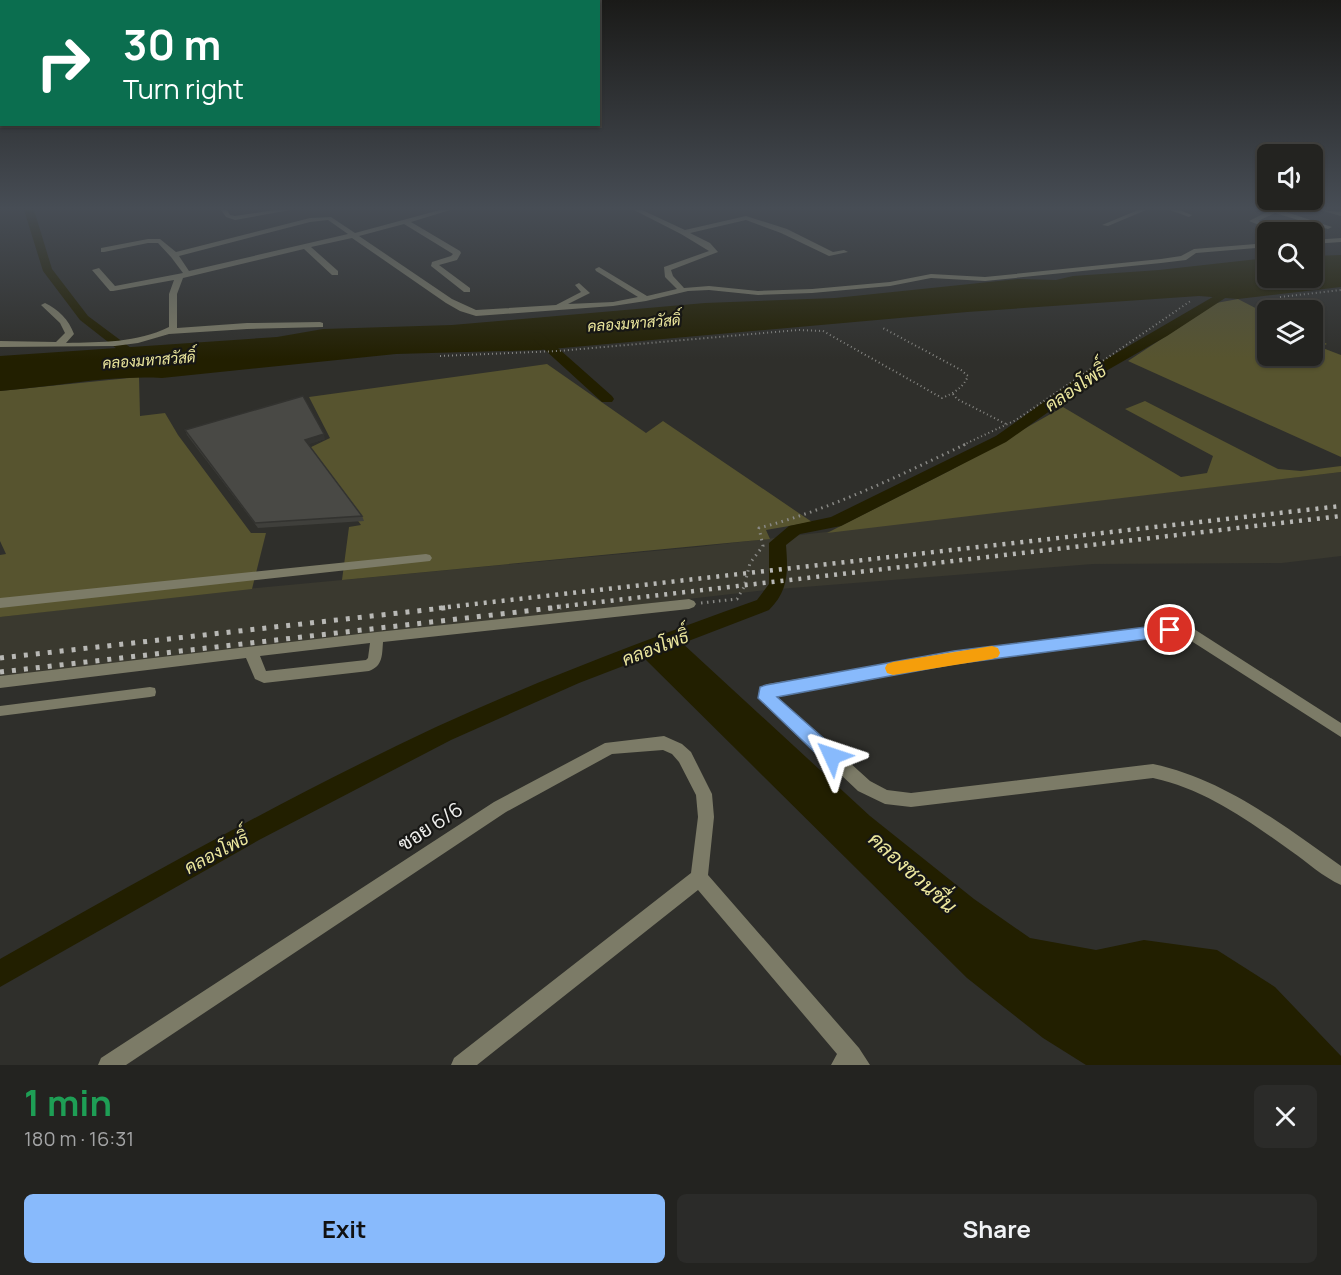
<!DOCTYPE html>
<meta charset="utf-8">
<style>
:root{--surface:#232320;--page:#2b2b29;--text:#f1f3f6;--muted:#a3a4a5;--line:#40403e;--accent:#88bafc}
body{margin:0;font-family:Manrope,Sarabun,sans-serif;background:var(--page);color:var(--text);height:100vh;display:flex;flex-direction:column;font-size:22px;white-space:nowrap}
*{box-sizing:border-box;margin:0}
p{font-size:20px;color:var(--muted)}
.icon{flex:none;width:33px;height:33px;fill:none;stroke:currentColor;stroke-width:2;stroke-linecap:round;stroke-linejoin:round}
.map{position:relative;height:1065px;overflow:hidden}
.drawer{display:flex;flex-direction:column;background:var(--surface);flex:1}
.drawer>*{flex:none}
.hud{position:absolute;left:0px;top:0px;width:600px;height:126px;box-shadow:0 2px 4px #0004,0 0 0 2px var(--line);background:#0b6e4f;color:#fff;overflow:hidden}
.buttons{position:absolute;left:1257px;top:144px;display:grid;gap:12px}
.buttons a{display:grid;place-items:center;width:66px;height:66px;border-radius:9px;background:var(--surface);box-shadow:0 2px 4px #0004,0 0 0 2px var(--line);font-size:30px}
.pin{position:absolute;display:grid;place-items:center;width:51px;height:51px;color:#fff;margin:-26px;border:3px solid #fff;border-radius:50%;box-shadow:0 2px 6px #0007}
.me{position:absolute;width:66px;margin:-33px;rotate:312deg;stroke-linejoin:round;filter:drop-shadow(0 0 4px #0008)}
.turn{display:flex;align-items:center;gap:21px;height:126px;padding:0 24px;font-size:27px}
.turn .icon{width:78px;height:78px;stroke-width:2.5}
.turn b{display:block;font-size:42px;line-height:51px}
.round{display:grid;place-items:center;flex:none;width:63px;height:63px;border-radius:9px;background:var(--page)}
.head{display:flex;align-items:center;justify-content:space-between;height:102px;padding:0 24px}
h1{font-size:36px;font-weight:700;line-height:45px;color:#1e9e55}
.button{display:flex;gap:12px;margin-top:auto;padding:12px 24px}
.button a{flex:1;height:69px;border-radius:9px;background:var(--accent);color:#111;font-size:24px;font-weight:700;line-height:69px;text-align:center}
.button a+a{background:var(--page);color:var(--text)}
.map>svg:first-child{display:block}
</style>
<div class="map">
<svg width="1341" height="1065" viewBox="0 0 1341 1065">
<rect width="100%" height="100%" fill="#2f2f2b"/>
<path fill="#3a392f" d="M1341,472V556L1282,563L1093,564L766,590L0,678V617L191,594L697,547Z"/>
<path fill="#57542f" d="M1238,299L1267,314L1268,356H1312L1313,336L1327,344L1320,347L1341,355V457L1128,361L1216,303Z
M547,364L646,433L663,421L812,522L766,530L770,539L342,580L349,527L361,525L307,449L330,438L309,397Z
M139,377L140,416L165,413L178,435L251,533H266L252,589L0,617V555L6,554L0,541V391Z
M1145,401L1278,469L1301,471L1341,466V472L827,533L951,470L1063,407L1181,477L1207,473L1213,456L1125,409Z"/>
<path fill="#221f00" d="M1341,255V287L1238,299L1199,296L967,312L540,350L396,354L162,378C108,375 54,387 0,391V356L277,337L323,329L452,325L705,303L835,298L1018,279L1056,280L1073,276L1159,270L1267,258L1268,278H1312L1313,256Z
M681,642L870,816L974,899L1030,938L1096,950L1144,940L1217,950L1275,987L1341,1056V1065H1086L1043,1038L967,978L645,659Z"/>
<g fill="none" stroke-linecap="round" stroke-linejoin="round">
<path fill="#221f00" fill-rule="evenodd" d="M24,210H34L52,269L88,316L143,357L145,360L143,363H135L80,320L43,271Z
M1235,284L1241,287L1239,289L1167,336L1106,371L1006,442L841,526L800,534L786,545C788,571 789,590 769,610L579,683L451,740L259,840L0,987V959C143,878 287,797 436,727C541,679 648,639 757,600L769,584V543L789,526L831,517L996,436L1096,365Z
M537,332L541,333L612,396L614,399L612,402H602L533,339V333Z"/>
<path stroke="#898985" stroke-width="2" stroke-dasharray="1 3" stroke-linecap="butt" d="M1280,297L1341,290
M440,356L558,351L798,330L823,331L942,398C954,393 963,388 968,376L961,370L881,327
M953,394L957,399L1006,424
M963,445L1016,420L1192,300"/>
<path stroke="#898985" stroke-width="3" stroke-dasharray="1.5 4.5" stroke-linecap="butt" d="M701,603L737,599L744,587L750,563L763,546L759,528C832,509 898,476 966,444"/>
<path fill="#7c7b67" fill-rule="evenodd" d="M150,687L155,688L156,692L155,696L150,697L0,716V706Z"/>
<path fill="#7c7b67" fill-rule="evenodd" d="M440,210H450L411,222L460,251L461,253L457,260L439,265L470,288V292H464L431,266L432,262L451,256L453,254L404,224L359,236L452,299L476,310L556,305L581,292L575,285L579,283L590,293L568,304L613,302L638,297L596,271L595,269L599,267L647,296L677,289L665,277L664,267L709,251L681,234L634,210H642L685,230L746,216L787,229L833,252L844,250L848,252L829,256L781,233L746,220L690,233L710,243L718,252L671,270L673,276L684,288L709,286L758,291L812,289L890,282L931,274L985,277L1161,259L1181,256L1194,249L1268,243V247L1196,253L1186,260L1161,263L985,281L931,278L890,286L812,293L758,295L709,290L688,291L646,301L613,306L476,316L460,311L446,303L352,238L311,247L338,271V275H332L304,249L183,278L177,294V328L247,323L320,322L323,323V327L247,329L169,334L138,343L115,346L0,347V341L56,342L65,333L60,323L41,305L45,303C58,309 69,320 74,334L66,343C101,342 137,343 169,327V294L174,280L113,291H110L92,270L99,268L115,286L183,273L171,257L158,243H148L104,252H101V248L148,239H160L176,252L310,218L331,217L355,233ZM328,220L348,234L189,271L179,256L310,222Z
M1138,210H1146L1108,226L1102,225Z
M1170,210H1179L1192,215L1189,217Z
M1271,210H1280L1332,227L1328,229L1275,213L1258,221L1282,228V232H1276L1249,221Z
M1322,210L1341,212V216L1323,211Z
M1341,238V242L1312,244V240Z
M426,554L430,555L432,558L430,561L0,608V598Z
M689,599L694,601L696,604L694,607L689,609L383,642C382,655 383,666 369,671L264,683L255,679L246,658L0,688V676L377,632ZM370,643L368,658L366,660L266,671L260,656Z
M1178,625L1194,629L1341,723V737L1185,637L1178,635L954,662L775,695L870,781L887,790L911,793L1153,764C1224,779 1283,825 1341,866V885C1323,877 1307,862 1291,851C1249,821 1205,789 1153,778L911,807L885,804L858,791L760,698L758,694L763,686L768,684L954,652Z
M664,736L682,744L691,752L712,794L714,817L708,875L859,1048L870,1065H831L837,1054L698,890L477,1065H451L454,1058L691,873L698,817L696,795L679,762L672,754L663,750L612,754L506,812L126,1065H98L101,1058L494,802L605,743Z"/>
<path fill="#7c7b67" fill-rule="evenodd" d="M221,210H227L230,215L235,216L275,210H290L235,220L226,217Z"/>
<path stroke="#b8b8b5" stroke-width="4.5" stroke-dasharray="3 6" stroke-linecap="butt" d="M439,608L1341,506
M548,608L1341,516"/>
<path stroke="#b8b8b5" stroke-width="5" stroke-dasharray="4 8" stroke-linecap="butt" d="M0,658L452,607
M0,672L561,607"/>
</g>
<path fill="#3f3f3b" d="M185,430L325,439L308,444L362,516L364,521L258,528L187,435Z"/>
<path fill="#333330" d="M324,434L325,439L307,445L305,440Z"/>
<path fill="#494945" stroke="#333330" stroke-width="1.5" d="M303,396L324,434L305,440L362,516L255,523L185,430Z"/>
<linearGradient id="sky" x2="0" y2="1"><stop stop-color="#1a1a18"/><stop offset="0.58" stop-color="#474d55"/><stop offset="1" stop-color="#474d55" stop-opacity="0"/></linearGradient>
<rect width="1341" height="359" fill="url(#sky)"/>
<path fill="#88bafc" stroke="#5879a4" stroke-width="1.5" d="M1170,624L1176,626L1178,630L1176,634L1170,636L954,664L777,697L838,751L841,756L838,762L832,764L825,762L758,698L760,687L766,685L954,651Z"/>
<path fill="#f59e0b" d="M992,646L998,648L1000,653L998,657L992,659L893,675L887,673L885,668L887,664L893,662Z"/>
<g text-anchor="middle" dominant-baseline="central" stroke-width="4.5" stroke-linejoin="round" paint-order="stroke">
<g font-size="15" font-style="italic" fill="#ece79d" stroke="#171715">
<text transform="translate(634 323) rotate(-4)">คลองมหาสวัสดิ์</text>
<text transform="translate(149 360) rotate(-4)">คลองมหาสวัสดิ์</text>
</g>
<g font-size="18" font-style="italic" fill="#ece79d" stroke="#171715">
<text transform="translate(1075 387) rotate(-34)">คลองโพธิ์</text>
<text transform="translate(655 647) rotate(-21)">คลองโพธิ์</text>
<text transform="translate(216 852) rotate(-28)">คลองโพธิ์</text>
</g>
<g font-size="20" fill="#f0f0ee" stroke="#171715">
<text transform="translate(430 826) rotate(-33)">ซอย 6/6</text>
</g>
<g font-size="21" font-style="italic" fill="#ece79d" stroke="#171715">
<text transform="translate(913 872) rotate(42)">คลองชวนชื่น</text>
</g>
</g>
</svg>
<div class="buttons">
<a><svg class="icon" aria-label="sound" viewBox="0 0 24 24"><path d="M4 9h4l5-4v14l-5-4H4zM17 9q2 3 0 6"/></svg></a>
<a><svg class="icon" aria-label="search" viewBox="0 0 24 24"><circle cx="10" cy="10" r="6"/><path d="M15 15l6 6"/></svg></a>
<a><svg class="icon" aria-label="layers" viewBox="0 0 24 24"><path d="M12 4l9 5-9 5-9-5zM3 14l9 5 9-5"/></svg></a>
</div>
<div class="pin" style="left:1170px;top:630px;background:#d93025"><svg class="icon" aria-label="arrive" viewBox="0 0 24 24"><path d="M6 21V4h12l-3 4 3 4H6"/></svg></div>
<svg class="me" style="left:832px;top:756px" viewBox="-20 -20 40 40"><path d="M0-17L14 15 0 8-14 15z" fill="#88bafc" stroke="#fff" stroke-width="4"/></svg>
<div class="hud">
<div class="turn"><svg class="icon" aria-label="right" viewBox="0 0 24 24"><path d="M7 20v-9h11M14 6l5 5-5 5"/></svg><div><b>30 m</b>Turn right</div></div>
</div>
</div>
<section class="drawer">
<div class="head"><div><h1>1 min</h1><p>180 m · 16:31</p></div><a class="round"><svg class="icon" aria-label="close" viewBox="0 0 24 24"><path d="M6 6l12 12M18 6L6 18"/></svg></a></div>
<div class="button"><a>Exit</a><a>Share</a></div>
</section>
